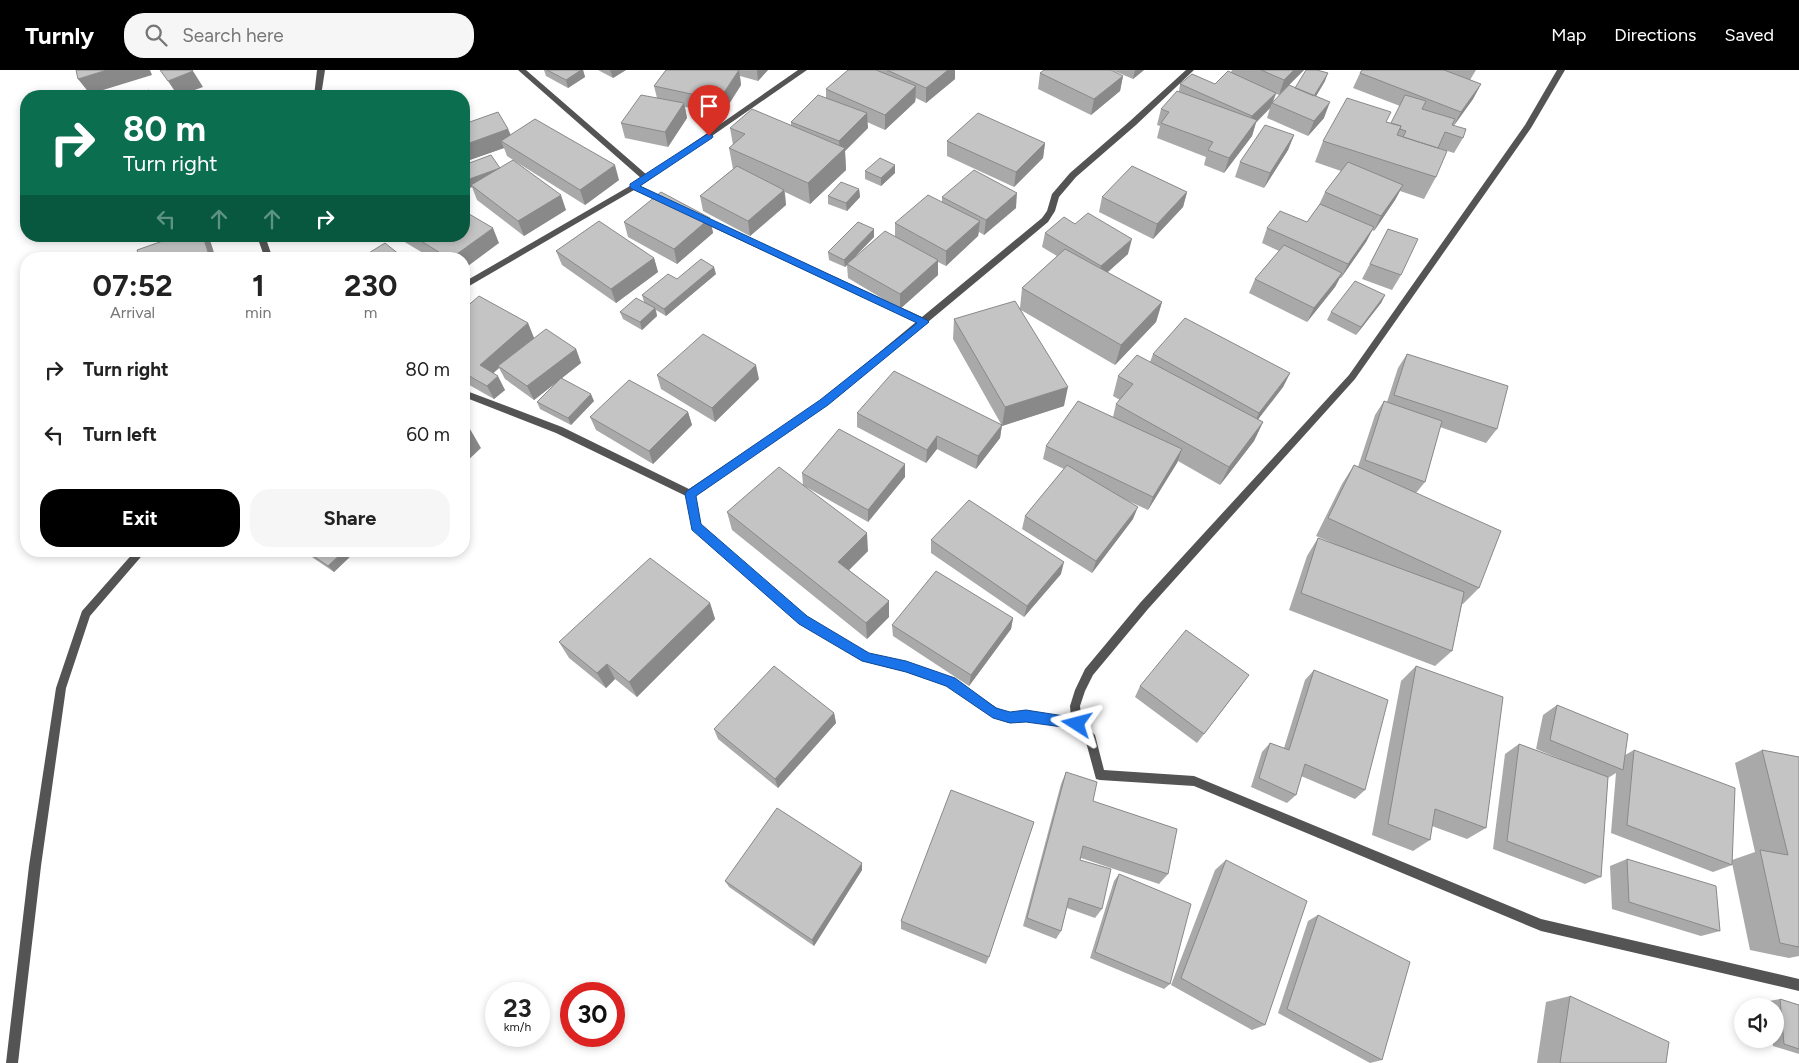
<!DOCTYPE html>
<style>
:root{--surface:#fff;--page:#f6f6f6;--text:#222;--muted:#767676;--accent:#000}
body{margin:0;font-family:Figtree,sans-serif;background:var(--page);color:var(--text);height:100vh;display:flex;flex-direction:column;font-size:19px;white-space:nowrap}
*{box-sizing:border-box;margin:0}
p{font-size:16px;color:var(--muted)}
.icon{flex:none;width:28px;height:28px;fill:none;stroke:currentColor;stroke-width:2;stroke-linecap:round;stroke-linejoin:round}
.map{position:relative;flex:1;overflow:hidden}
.details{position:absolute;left:20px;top:182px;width:450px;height:305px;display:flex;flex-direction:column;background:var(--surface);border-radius:20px;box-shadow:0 2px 8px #0003}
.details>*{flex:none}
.top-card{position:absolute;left:20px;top:20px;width:450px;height:152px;border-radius:20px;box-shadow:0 2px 8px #0003;background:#0b6e4f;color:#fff;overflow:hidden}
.tools{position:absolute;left:1734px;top:928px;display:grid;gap:10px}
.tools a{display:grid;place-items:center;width:50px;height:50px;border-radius:50%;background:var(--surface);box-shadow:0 2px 8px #0003;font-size:25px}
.speed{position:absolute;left:485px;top:912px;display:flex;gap:10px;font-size:25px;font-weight:700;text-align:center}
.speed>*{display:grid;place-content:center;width:65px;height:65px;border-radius:50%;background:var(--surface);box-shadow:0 2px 8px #0003;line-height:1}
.speed small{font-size:12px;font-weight:400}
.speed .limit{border:8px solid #d22;background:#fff;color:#111}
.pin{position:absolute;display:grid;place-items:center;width:42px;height:42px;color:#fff;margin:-51px -21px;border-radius:50% 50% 50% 0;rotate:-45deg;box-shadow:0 0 5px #0007}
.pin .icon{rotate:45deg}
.me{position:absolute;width:55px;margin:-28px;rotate:279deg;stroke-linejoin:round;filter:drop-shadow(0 0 4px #0008)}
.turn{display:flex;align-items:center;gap:18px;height:105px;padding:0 20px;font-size:22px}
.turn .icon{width:65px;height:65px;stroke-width:2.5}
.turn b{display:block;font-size:35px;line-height:42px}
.lanes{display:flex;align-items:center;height:48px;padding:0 20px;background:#0003;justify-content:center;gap:25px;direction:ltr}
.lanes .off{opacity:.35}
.eta{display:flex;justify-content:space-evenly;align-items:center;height:85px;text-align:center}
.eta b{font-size:30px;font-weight:700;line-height:35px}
.primary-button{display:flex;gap:10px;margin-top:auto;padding:10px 20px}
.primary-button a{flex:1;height:58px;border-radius:20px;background:var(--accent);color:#fff;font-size:20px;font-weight:700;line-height:58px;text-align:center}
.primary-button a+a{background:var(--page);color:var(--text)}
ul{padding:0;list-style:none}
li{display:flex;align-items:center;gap:15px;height:65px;padding:0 20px}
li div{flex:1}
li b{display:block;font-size:19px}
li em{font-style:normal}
header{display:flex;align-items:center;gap:30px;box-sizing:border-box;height:70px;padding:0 25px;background:var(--accent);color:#fff}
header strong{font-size:24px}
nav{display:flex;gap:28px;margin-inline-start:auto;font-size:18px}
.search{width:350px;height:45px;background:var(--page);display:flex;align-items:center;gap:12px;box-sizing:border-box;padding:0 18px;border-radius:20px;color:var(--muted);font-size:19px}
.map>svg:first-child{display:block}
</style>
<header>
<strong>Turnly</strong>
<div class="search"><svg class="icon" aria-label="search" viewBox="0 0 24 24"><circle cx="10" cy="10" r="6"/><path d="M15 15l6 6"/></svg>Search here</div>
<nav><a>Map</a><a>Directions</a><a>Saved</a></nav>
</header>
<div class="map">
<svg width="1799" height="993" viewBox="0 0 1799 993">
<rect width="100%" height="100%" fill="#fff"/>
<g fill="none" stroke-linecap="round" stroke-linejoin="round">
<path fill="#545454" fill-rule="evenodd" d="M317,0H325L321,26H314Z
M518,0H526L647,105L798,0H807L640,116L670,130V134H664L634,120L464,219V212L642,109Z
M1186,0H1194L1136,55L1076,107L1059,127L1055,141L1048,152L928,252L927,254L924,255L827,335L695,426L701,455L807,547L868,584L906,592L954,609L997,638L1009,643L1026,641L1071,648L1070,636L1075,620L1085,599L1140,533L1349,305L1525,55L1557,0H1565L1531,58L1355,309L1148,539L1093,605L1085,621L1080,636L1082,652L1095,665L1104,700L1194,706L1541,849L1799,909V921L1541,861L1194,716L1100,710L1096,709L1086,672L1074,659L1026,651L1009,653L993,647L947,616L906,602L862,591L799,553L693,460L686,426L556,363L464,327V320L562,357L689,419L821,331L916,252L697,150V146H703L922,247L1042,148L1047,141L1052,124L1070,103L1130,51Z
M257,166H265L273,189H265Z
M135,481H146L90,546L66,618L41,796L18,993H6L29,796L56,618L82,541Z"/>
</g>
<path fill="#a9a9a9" d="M544,0H583L585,7L568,18L546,6Z
M598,0H626L613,8Z
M666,0H768L758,11L740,6L741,15L722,45L685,37L687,48L668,77L625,68L621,53L657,28L654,16Z
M848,0H955V9L926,33L916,28L915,32L885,60L867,52L868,58L845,81L846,100L810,134L785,122L786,135L750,166L703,141L700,126L733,99L729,78L733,75L730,58L791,55V52L826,28V19Z
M1112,0H1144L1133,9Z
M1232,0H1304L1279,25L1276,24L1273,32L1295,18L1325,11L1316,26L1324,48L1308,66L1267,48L1270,38L1256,53L1252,66L1224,103L1204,95L1206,87L1157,68L1160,56L1157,55L1161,39L1179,21L1180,14H1215L1231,2Z
M1362,0H1476L1470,10L1481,14L1473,29L1454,55L1463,68L1454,83L1438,78L1436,107L1424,129L1400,121L1395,130L1374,161L1372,160L1366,172L1341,208H1340L1335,217L1307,252L1249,223L1255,209L1279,181L1262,173L1267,158L1307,152L1318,137L1325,122L1341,101L1315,92L1323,71L1386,52L1391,53L1400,36L1353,18L1360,3Z
M1040,3L1123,6L1120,21L1091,45L1038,19Z
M464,54L508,59L511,65L619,110L585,135L507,86L504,78L464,92Z
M1294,65L1288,80L1264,118L1235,107L1240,92Z
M947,71L1045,73L1043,88L1014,117L947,86Z
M464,95L500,98L566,140L524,166L477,130L472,117L464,120Z
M865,101L895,103L881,116L865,109Z
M859,119L860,127L847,141L828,134V126Z
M1187,122L1183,137L1153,169L1099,142L1102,127Z
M942,127L1016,138L984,165L979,162L978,166L946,196L938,192V205L900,239L848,208L847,195L845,197L829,190L828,182L874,167L854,187L895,166V153L942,132Z
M710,148L713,163L677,194L628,167L624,152Z
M1075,154L1128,184L1107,202L1162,232L1156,252L1115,295L1021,240L1064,336L1002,356V355L1000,368L976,399L937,379L926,393L857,357V343L1001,354L953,269L954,249L1020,238L1022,218L1057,186L1042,177L1045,163Z
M1388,159L1401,205L1392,220L1362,209Z
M397,166H464L499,173L464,189H433L398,168Z
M556,181L654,188L658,202L616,233L562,195Z
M716,204L666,246L656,240L657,246L642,260L623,249L620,242L644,232L642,225L677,209Z
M1385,225L1381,233L1356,265L1327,250L1331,242Z
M464,239L528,253L534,268L576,279L581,293L562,308L594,331L571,355L540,339L537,332L557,312L534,330L505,309L499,298L493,303L505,320L494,329L464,312Z
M1153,284L1290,303L1283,317L1258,349L1263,352L1254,371L1220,415L1178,391L1148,440L1124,429L1133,449L1092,503L1022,459L1025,446L1064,399L1043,389L1046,376L1113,347L1116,334L1120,330L1113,326L1118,306L1150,292Z
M1407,284L1497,359L1486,373L1440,357L1425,412L1416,423L1479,518L1463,534H1462L1452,581L1435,596L1289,540L1307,486L1318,468L1335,474L1316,466L1342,414L1354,395L1358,397L1375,345L1384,331L1387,332L1398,298Z
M657,305L759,309L715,352L661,319Z
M688,342L692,355L653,394L596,360L590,347Z
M802,403L905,407L868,452L806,417L868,481L849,500L889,531V547L867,569L732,460L727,442L803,415Z
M931,470L1061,504L1024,547L931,483Z
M303,481H356L334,502Z
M710,533L715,549L637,627L615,609L606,618L569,588L559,572Z
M1013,548L1011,559L969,616L893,566L892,555Z
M1416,596L1486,758L1467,769L1432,756L1430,770L1413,781L1372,765L1401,611Z
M1314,600L1365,720L1355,729L1301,706L1296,725L1287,733L1251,717L1262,682L1270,673L1284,678L1305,610Z
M1242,615L1197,673L1135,627L1140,616Z
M1557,635L1625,685L1634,680L1732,790L1755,782L1735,693L1762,680L1799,687V886L1789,888L1750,880L1732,793V795L1713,802L1611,763L1616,703L1608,708L1601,807L1585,814L1493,779L1505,684L1519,674L1575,695L1536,679L1543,645Z
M834,643L836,653L778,718L718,669L714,659Z
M1066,702L1093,731L1168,804L1159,814L1081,788L1080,790L1102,839L1095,848L1067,838L1061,861L1056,869L1023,856L1061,714Z
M1627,789L1720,861L1701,866L1612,839L1610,796Z
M1226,790L1265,955L1252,960L1171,915L1215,800Z
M862,800L814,876L729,817L725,811Z
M1119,804L1170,914L1164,919L1090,888L1114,811Z
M1318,845L1382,990L1370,993L1278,943L1308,851Z
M901,851L989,887L986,894L901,859Z
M1570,926L1666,993H1537L1546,932Z
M1780,929L1799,935V984L1773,976L1772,969H1775V936H1769V931Z"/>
<path fill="#898989" d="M107,0H150L152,5L90,24L78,9Z
M581,0H583L585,7L568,18L566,10Z
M610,0H626L613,8Z
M739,0L741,15L722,45L719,30Z
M757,0H768L758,11Z
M948,0H955V9L926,33V18Z
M1135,0H1144L1133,9Z
M1294,0H1304L1279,25L1284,10Z
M193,1L203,17L178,26L168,11Z
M1328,3L1325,11L1309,38L1312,30Z
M1123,6L1120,21L1091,45L1094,29Z
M1481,14L1473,29L1453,57L1461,42Z
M916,16L915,32L885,60V45Z
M1276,23L1270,38L1256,52L1252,66L1224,103L1229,88L1247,62L1252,46Z
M1330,32L1324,48L1308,66L1314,51Z
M684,33L687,48L668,77L665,62Z
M867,43L868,58L845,81L846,100L810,134L808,113L840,82L839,71Z
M508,59L514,74L501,71L504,78L464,92V75Z
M1294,65L1288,80L1264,118L1270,103Z
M1045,73L1043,88L1014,117L1016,102Z
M615,95L619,110L585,135L580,120Z
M895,95V103L881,116V108Z
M500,98L471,115L472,117L464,120V111Z
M1403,115L1395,130L1374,161L1381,146Z
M859,119L860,127L847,141L846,133Z
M784,120L786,135L750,166L748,151Z
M1187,122L1183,137L1153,169L1157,154Z
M1017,123L1016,138L984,165L986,150Z
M561,125L566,140L524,166L518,151Z
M710,148L713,163L677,194L674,179Z
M980,151L978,166L946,196V181Z
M1374,157L1366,172L1341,208L1348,194Z
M493,158L499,173L464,199V189H450Z
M874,159V167L848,194H847V195L845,197L844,190Z
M203,166H206L211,173L216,189H210Z
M1132,169L1128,184L1098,211L1101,196Z
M654,188L658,202L616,233L611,219Z
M938,190V205L900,239V224Z
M714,197L716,204L666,246L664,239Z
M1342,203L1335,217L1307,252L1314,238Z
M1385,225L1381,233L1356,265L1361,257Z
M1162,232L1156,252L1115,295L1121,275Z
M655,238L657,246L642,260L640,252Z
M528,253L534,268L498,296L499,298L487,309L480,295Z
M576,279L581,293L534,330L527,316Z
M756,295L759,309L715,352L712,338Z
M1290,303L1283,317L1253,356L1259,343Z
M498,306L505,320L494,329L487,316Z
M1068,317L1064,336L1002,356L1005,337Z
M591,324L594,331L571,355L568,348Z
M688,342L692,355L653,394L649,381Z
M1263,352L1254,371L1220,415L1229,397Z
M1002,355L1000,368L976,399L978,386Z
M470,359L481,378L464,394V365Z
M937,366V379L926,393L927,380Z
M1182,379L1177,393L1148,440L1153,427Z
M905,394V407L868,452V440Z
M1138,437L1133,449L1092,503L1096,491Z
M867,463L868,481L840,509L838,492Z
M344,481H356L334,502L328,496Z
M1064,492L1061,504L1024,547L1027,536Z
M889,531V547L867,569L866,553Z
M710,533L715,549L637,627L629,612Z
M1013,548L1011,559L969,616L971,605Z
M607,594L615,609L606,618L597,603Z
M834,643L836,653L778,718L775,709Z
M862,793V800L814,876L812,870Z"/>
<path fill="#c4c4c4" stroke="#898989" d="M76,0H107L78,9Z
M160,0H192L193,1L168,11Z
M547,0H581L566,10Z
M666,0H739L719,30L654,16Z
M848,0H876L916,16L885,45L826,19Z
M887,0H948L926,18Z
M1044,0H1111L1123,6L1094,29L1040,3Z
M1261,0H1294L1284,10Z
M1306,0H1317L1328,3L1314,26L1295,18Z
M1362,0H1444L1481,14L1461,42L1360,3Z
M1228,1L1276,23L1252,46L1180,14L1192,4L1215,14Z
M1289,15L1330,32L1314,51L1272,33Z
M149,20L153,26H132Z
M1177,21L1257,50L1229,88L1208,80L1213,72L1161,53L1169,42L1161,39Z
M104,22L106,26H93Z
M641,25L684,33L665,62L621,53Z
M818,25L867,43L839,71L791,52Z
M1405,25L1426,31L1422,39L1455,49L1452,55L1466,59L1463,68L1445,62L1438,78L1403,67L1406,61L1400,59L1401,56L1391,53Z
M1347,28L1391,42L1386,52L1401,56L1397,65L1447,81L1436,107L1323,71Z
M752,39L845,78L808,113L729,78L745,64L730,58Z
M498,42L508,59L464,75V54Z
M978,43L1045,73L1016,102L947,71Z
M535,49L615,95L580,120L501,71Z
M1265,55L1294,65L1270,103L1240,92Z
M491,85L500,98L464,111V95Z
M880,88L895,95L881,108L865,101Z
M513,90L561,125L518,151L471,115Z
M1348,92L1403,115L1381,146L1325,122Z
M737,96L784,120L748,151L700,126Z
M1132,96L1187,122L1157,154L1102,127Z
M974,100L1017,123L986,150L942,127Z
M841,112L859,119L846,133L828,126Z
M661,122L710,148L674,179L624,152Z
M928,125L980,151L946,181L895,153Z
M1320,134L1374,157L1348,194L1267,158L1280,141L1307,152Z
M464,141L493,158L450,189L413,166H464Z
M1088,143L1132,169L1101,196L1045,163L1064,147L1075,154Z
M599,151L654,188L611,219L556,181Z
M858,152L874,159L844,190L828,182Z
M1388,159L1418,169L1401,205L1370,194Z
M885,161L938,190L900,224L847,194Z
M177,166H203L210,189H140L137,180Z
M385,173L405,189H359Z
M1284,175L1342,203L1314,238L1255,209Z
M1065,179L1162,232L1121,275L1022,218Z
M701,189L714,197L664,239L642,225L668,204L677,209Z
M1355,211L1385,225L1361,257L1331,242Z
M479,226L528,253L480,295L498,306L487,316L464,303V239Z
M636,228L655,238L640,252L620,242Z
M1015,231L1068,317L1005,337L954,249Z
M1185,248L1290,303L1259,343L1153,284Z
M546,259L576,279L527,316L498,296Z
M703,264L756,295L712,338L657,305Z
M1407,284L1508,316L1497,359L1394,325Z
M1137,285L1263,352L1229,397L1116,334L1133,314L1118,306Z
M894,301L1002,355L978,386L937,366L927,380L857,343Z
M561,308L591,324L568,348L537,332Z
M629,310L688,342L649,381L590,347Z
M1078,331L1182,379L1153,427L1046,376Z
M1384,331L1442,351L1425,412L1365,390Z
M464,355L470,359L464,365Z
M839,359L905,394L868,440L802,403Z
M1067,395L1138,437L1096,491L1025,446Z
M1354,395L1501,461L1479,518L1328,448Z
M779,397L867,463L838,492L889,531L866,553L727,442Z
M969,430L1064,492L1027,536L931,470Z
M1318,468L1464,522L1452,581L1301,523Z
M306,481H344L328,496Z
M650,488L710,533L629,612L607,594L597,603L559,572Z
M936,501L1013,548L971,605L892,555Z
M1186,560L1249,605L1204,664L1140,616Z
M774,596L834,643L775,709L714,659Z
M1416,596L1503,627L1486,758L1435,739L1430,770L1388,754Z
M1314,600L1388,630L1365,720L1305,694L1296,725L1259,708L1270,673L1289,680Z
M1557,635L1628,664L1623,700L1550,670Z
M1519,674L1608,707L1601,807L1507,771Z
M1634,680L1735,718L1732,795L1627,755Z
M1762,680L1799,687V877L1780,873L1760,780L1788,785Z
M1066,702L1097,712L1093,731L1177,759L1168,804L1083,776L1080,790L1111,799L1102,839L1069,828L1061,861L1027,848Z
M951,720L1034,752L989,887L901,851Z
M777,738L862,793L812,870L725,811Z
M1627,789L1716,816L1720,861L1629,832Z
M1226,790L1307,831L1265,955L1181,908Z
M1119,804L1191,834L1170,914L1095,882Z
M1318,845L1410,892L1382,990L1287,939Z
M1570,926L1669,972L1666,993H1560Z
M1780,929L1799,935V979L1784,974Z"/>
<path fill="#1a73e8" stroke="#114b97" d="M709,63L713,66L712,68L640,116L927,250L929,252L828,335L696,426L701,454L807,546L869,583L906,591L955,608L996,638L1010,642L1026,640L1077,648L1081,649L1083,654L1081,658L1077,659L1026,652L1010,653L993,648L946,616L906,602L862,591L799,554L692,460L685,424L687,421L820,330L917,253L630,118V114Z"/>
</svg>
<div class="tools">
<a><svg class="icon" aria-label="sound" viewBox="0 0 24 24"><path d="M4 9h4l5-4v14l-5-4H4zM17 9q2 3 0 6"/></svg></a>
</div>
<div class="speed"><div>23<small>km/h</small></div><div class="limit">30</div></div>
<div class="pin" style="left:709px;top:66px;background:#d93025"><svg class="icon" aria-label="arrive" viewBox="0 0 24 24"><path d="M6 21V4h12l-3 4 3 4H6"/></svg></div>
<svg class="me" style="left:1077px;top:654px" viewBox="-20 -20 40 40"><path d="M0-17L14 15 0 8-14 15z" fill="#1a73e8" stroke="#fff" stroke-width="4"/></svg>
<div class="top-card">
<div class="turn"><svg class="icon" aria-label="right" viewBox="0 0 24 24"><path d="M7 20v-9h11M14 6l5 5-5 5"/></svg><div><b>80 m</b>Turn right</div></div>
<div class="lanes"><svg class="icon off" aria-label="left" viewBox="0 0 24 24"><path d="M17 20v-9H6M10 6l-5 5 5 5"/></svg><svg class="icon off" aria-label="ahead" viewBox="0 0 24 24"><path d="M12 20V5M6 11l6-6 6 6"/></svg><svg class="icon off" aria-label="ahead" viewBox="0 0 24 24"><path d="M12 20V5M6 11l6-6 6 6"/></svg><svg class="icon" aria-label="right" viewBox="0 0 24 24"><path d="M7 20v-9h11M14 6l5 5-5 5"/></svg></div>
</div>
<section class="details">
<div class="eta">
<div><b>07:52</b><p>Arrival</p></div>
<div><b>1</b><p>min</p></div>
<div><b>230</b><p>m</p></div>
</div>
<ul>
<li><svg class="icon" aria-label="right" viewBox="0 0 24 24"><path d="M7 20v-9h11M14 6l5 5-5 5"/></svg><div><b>Turn right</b></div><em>80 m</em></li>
<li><svg class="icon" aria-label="left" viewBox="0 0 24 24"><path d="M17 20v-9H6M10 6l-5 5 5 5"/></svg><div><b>Turn left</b></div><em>60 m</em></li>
</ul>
<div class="primary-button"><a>Exit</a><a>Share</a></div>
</section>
</div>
